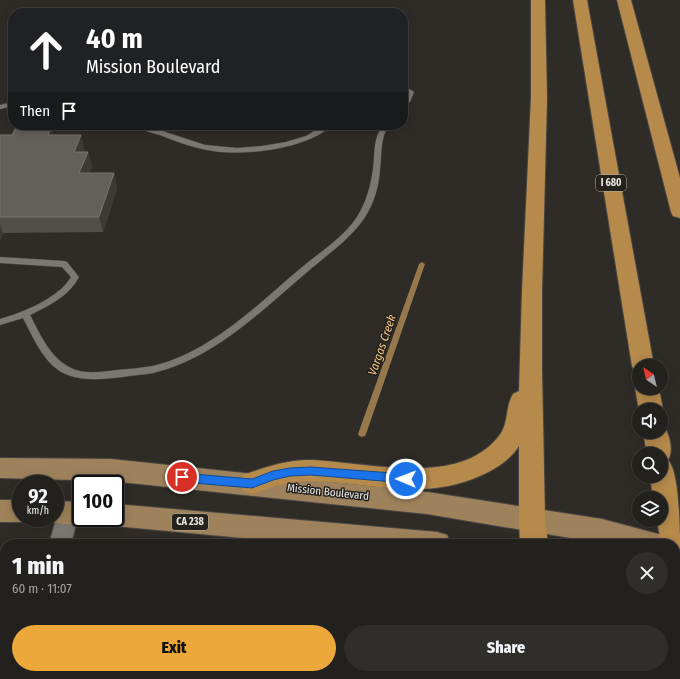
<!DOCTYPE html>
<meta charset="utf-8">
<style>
:root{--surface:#23211e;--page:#2f2e2b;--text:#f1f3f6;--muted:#a3a3a4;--line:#403e3c;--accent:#eda83b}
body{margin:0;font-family:"Fira Sans Condensed",sans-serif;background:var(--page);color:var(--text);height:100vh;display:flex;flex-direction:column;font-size:15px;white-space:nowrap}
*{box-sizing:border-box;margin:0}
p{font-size:13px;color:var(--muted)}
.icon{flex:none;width:22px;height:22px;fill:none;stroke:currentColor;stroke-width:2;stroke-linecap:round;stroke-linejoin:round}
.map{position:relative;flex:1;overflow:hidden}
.panel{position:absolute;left:0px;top:539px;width:680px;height:140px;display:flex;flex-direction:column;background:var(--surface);border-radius:16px 16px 0 0;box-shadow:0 2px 10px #0003,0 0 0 1px var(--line)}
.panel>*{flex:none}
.hud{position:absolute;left:8px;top:8px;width:400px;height:122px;border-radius:16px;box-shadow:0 2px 10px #0003,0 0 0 1px var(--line);background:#202124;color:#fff;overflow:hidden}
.needle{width:26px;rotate:325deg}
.buttons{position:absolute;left:632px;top:359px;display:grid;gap:8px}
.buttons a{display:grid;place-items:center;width:36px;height:36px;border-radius:50%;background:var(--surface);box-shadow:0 2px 10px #0003,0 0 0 1px var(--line);font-size:20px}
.speed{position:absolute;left:12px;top:475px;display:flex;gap:8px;font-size:20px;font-weight:700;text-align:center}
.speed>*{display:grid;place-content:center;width:52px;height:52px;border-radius:50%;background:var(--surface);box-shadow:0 2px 10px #0003,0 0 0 1px var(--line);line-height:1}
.speed small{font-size:10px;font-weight:400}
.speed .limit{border:2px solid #111;border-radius:6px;background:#fff;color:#111}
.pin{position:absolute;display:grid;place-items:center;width:34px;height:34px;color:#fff;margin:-17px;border:2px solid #fff;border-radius:50%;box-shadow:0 1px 4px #0007}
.me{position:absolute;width:44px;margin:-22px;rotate:271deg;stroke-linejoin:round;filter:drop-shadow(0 0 3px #0008)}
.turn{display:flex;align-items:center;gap:14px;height:84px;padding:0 12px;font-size:18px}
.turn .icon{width:52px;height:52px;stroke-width:2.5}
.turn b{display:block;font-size:28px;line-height:34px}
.then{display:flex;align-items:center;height:38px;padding:0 12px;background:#0003;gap:8px;font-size:15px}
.round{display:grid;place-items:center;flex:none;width:42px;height:42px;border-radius:21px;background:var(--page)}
.headline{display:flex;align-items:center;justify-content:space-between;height:68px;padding:0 12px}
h1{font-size:24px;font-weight:800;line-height:30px}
.action{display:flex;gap:8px;margin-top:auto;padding:8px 12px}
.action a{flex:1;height:46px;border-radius:24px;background:var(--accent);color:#111;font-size:16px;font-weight:800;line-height:46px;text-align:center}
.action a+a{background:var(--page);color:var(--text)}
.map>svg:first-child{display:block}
</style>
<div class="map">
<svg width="680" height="679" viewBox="0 0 680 679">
<rect width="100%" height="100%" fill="#2f2c28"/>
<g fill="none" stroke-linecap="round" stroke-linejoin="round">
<path fill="#97784d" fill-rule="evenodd" d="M422,262L425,264L366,434L365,436L362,437L359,436L358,434L419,264Z
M341,674H351V679H341Z"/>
<defs>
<path id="service" d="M403,85L414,92L410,102L403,108V102L408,93L403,90Z
M13,102V106L0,109V105Z
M135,125H144L205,145L237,148L262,146L286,142L306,136L324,125H332C308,149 245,156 213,151C194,148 177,142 160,135C152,133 141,130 135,125Z
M383,125H389C380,138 382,153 380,169C379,186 374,203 365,217C350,240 326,255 306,273C260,312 213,359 153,373C143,375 133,375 123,377C103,379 82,382 63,373C43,362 33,337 23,318L0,325V319C22,313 59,298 71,277L62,267L0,263V257L64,261L67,262L79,277C68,297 50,305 30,315C40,334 49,356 69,367C83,375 102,372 117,370C129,369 141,368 153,366C211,352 257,305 301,268C320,252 343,238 357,217C366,203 371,185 373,169C375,153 373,138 383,125Z"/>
<path id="minor" d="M68,503L76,505L79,512L71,544H49L60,505Z
M14,674H40L38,679H12Z"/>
<path id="primary" d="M0,458L111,459L427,492L602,519L662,535L666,544H606L427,514L111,481L0,478Z
M0,500H21V518L30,519L21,522H0Z
M55,501L81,502V518H92L90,521C76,526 60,525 46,520L45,518H55Z
M115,504L437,532L447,535L451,544H305L115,526L106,523L103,518H115Z
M675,579L680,581V607L675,605Z"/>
<path id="motorway" d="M531,0H545L547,98L542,291V370L545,519L548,544H520L519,519V446C510,460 497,468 482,475C422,503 366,481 305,481C292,482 280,484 269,488C264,489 257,494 252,494C249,493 245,491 243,491L239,483L243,475C263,468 283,461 305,460C362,460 457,490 499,436C509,424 505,407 513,394L519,391L522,291L531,98Z
M573,0H587L654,366H639V373L635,372L632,366Z
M617,0H631L680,178V218L673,216L671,212Z
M639,382V388H659L663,410L661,414V410H639L635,388Z
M661,424L664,425C669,435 674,450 668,460C680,472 680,535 680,554L675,556V544H661L657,520H661V498H653L650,476H661V454H647L643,432H661Z
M545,674H575L576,679H546Z"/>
</defs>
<use href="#service" stroke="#4a4744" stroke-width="1"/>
<use href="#minor" stroke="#4a4744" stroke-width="2"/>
<use href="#primary" stroke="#4a4744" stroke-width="2"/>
<use href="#motorway" stroke="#4a4744" stroke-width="2"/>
<use href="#service" fill="#7b7772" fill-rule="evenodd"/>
<use href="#minor" fill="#7b7772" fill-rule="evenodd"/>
<use href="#primary" fill="#9e825b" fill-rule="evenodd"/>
<use href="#motorway" fill="#b68a4b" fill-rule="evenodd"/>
<defs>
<path id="motorway-bridge" d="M675,546L680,573"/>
</defs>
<use href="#motorway-bridge" stroke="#4a4744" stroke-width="28" stroke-linecap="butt"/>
<use href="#motorway-bridge" stroke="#b68a4b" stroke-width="26"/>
</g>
<path fill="#524f4b" d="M51,128L53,135L85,151L84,152H88L92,167L89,173H114L117,188L103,232L3,233L0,240V135H12Z
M0,553H5V598H0Z"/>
<path fill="#3d3a36" d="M51,128L55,143L48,135Z
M81,135L85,151L78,167L74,152Z
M88,152L92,167L83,188L79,173Z
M114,173L117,188L103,232L99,217Z
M0,224L3,233L0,240Z
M5,579V591L2,587Z
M210,674H211V679H210Z"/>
<path fill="#635f5b" stroke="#787571" d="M16,127L51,128L48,135H81L74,152H88L79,173H114L99,217H0V135H12Z
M0,553H5V579L2,587H0Z
M181,674H210V679H180Z
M71,678H141V679H71Z"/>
<path fill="#1a73e8" stroke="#114b97" d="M311,467L406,474L410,476L411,479L410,482L406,483L311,475L290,476L273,480L252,488L182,482L178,480L177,477L178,474L182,473L252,479L273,471L290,468Z"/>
<g text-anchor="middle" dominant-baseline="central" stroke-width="3" stroke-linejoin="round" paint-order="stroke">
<g fill="#25221e" stroke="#b0adaa" stroke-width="1">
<rect x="596" y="175" width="30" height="16" rx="3"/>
<rect x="172" y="514" width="36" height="16" rx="3"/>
</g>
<g font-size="10" font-weight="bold" fill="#ebe9e6">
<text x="611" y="183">I 680</text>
<text x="190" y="522">CA 238</text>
</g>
<g font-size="11" fill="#ebe9e6" stroke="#25221e">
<text transform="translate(328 492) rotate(6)">Mission Boulevard</text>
</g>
<g font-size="12" font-style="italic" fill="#faca86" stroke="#25221e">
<text transform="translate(382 345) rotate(-71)">Vargas Creek</text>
</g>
</g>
</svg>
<div class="buttons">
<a><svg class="needle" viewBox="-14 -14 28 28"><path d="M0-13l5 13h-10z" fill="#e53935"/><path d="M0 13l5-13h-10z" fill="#a3a3a4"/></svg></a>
<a><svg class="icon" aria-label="sound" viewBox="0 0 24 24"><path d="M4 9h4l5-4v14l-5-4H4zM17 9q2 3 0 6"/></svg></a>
<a><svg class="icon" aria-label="search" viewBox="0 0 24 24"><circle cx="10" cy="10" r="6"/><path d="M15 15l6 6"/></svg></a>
<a><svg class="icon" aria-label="layers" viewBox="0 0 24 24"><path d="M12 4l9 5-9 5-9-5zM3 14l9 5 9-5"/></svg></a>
</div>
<div class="speed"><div>92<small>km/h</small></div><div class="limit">100</div></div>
<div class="pin" style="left:182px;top:477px;background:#d93025"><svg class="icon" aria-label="arrive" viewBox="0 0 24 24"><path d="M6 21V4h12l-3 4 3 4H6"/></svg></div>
<svg class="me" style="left:406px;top:479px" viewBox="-20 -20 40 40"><circle r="17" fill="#1a73e8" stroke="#fff" stroke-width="3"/><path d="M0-11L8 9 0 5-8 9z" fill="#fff"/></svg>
<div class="hud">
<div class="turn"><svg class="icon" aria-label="ahead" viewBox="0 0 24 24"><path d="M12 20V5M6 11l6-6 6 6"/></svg><div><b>40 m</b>Mission Boulevard</div></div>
<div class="then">Then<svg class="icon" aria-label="arrive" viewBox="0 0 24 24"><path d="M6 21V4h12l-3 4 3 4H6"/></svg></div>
</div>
<section class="panel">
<div class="headline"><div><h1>1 min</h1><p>60 m · 11:07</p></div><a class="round"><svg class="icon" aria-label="close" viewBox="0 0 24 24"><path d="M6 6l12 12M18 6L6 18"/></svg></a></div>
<div class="action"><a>Exit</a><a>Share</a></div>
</section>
</div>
